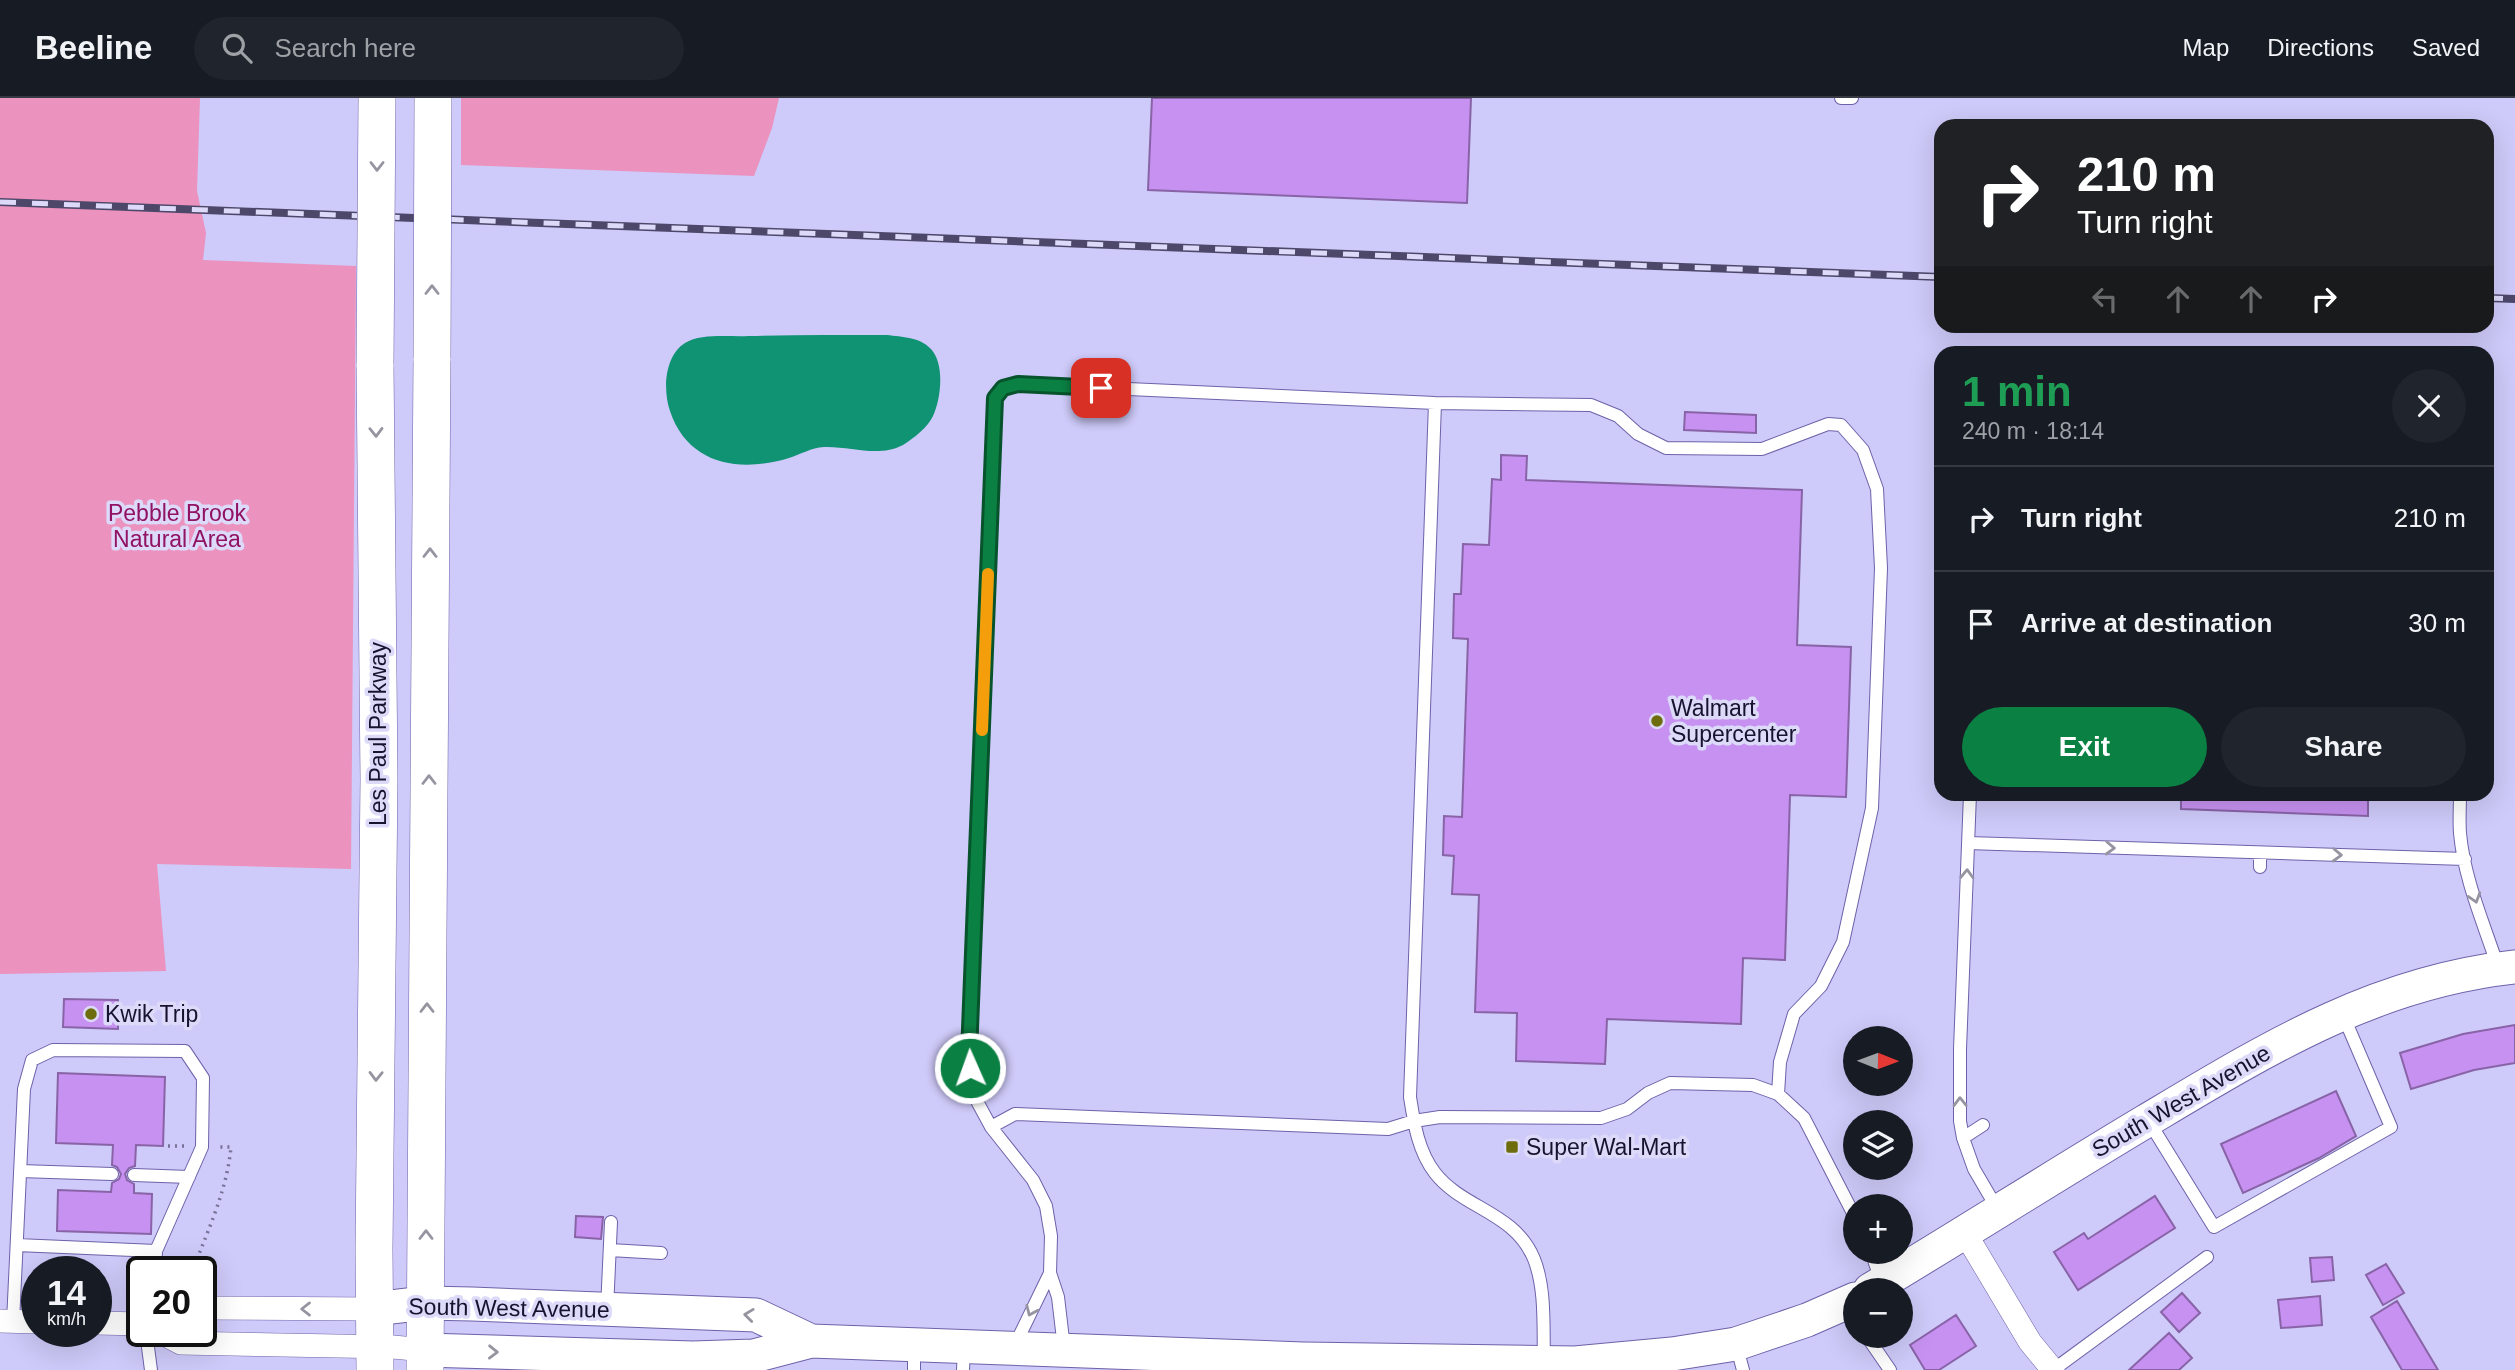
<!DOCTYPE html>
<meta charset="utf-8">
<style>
:root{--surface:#171b24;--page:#20242c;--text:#f1f3f6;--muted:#9ea1a6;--line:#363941;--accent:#0b8043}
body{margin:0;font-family:Arial,sans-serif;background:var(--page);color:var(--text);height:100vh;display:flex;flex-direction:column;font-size:26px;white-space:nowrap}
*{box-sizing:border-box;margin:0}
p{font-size:23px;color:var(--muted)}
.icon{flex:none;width:38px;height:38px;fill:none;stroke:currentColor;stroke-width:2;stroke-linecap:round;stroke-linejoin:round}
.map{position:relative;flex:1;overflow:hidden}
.drawer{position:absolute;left:1934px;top:248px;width:560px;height:455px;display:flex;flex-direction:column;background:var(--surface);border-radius:21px;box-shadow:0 7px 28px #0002}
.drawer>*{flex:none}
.hud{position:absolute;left:1934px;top:21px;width:560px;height:214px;border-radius:21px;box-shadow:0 7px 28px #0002;background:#202124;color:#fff;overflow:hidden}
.needle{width:46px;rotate:91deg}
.controls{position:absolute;left:1843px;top:928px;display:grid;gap:14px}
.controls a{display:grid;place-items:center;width:70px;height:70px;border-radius:50%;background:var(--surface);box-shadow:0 7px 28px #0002;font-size:35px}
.speed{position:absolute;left:21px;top:1158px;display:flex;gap:14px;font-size:35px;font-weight:700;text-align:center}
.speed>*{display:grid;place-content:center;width:91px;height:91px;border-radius:50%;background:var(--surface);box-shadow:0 7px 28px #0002;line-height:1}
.speed small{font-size:18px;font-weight:400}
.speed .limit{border:4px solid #111;border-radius:10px;background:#fff;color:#111}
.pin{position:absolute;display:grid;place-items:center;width:60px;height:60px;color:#fff;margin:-30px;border-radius:14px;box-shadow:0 4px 10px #0006}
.me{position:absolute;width:77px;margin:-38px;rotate:358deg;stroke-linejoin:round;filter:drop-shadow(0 0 5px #0008)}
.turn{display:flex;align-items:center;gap:24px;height:147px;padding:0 28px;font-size:32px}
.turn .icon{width:91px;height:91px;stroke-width:2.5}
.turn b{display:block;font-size:49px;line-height:60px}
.lanes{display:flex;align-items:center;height:66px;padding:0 28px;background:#0003;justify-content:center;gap:35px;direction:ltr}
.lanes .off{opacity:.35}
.round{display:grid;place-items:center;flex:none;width:74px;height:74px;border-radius:37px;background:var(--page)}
.overview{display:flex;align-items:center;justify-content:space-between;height:119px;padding:0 28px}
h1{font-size:42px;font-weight:700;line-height:52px;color:#1e9e55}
.button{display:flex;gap:14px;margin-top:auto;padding:14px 28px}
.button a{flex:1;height:80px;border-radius:42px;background:var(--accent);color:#fff;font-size:28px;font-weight:700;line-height:80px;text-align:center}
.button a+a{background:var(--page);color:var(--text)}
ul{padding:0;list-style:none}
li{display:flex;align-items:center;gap:21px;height:105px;padding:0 28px;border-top:2px solid var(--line)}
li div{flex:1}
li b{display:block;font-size:26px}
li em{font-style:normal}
header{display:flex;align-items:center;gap:42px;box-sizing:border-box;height:98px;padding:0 35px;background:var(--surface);border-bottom:2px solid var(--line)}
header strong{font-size:33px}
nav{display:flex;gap:38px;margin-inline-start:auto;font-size:24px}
.search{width:490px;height:63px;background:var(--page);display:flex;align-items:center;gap:18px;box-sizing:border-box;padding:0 24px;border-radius:38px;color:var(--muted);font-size:26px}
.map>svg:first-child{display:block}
</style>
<header>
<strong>Beeline</strong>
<div class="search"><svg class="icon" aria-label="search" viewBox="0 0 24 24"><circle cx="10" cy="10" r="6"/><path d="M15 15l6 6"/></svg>Search here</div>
<nav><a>Map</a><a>Directions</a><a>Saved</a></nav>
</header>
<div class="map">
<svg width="2515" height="1272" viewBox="0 0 2515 1272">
<rect width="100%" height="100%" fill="#cecaf9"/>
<path fill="#eb92be" d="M0,0H200L197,93L206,135L203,162L356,168L351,771L157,766L166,873L0,876Z
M461,0H779L772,30L754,78L461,67Z"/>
<path fill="#109372" d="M887,237C902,239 920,239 931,251C945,266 941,301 933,318C928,329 914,340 903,347C878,360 851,348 824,349C811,350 801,356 789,360C740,375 688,367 670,313C663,293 664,258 685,245C701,235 730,239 748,238C795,237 841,237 887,237Z"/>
<path fill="#c691f0" stroke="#8963a7" stroke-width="2" d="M1152,0H1471L1467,105L1148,92Z
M1685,314L1756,317V335L1684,332Z
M1501,357L1527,358L1526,382L1802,392L1797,547L1851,549L1846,699L1790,697L1785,862L1743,860L1741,926L1607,921L1605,966L1516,963L1517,915L1475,914L1479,797L1452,796L1454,758L1443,757L1444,718L1462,719L1468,541L1453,540L1454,496H1461L1463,446L1489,447L1492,381L1501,382Z
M2181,696H2368V718L2181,711Z
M64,901L118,902V931L63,929Z
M2515,927V965L2474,972L2411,991L2400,955L2463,936Z
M58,975L165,979L163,1048L136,1047L135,1068L129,1070L125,1076L127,1082L134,1086V1095L152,1096L151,1136L57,1133L58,1092L111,1094L112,1085L119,1081L121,1076L117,1069L112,1067L113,1047L56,1045Z
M2336,993L2356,1038L2319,1060L2243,1095L2221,1046Z
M2155,1098L2175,1130L2078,1192L2054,1154L2084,1135L2088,1141Z
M576,1118L603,1119L601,1141L575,1139Z
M2332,1159L2334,1182L2312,1184L2310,1160Z
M2386,1166L2404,1195L2383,1207L2366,1177Z
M2182,1195L2200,1215L2179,1234L2161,1214Z
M2320,1198L2322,1227L2281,1230L2278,1202Z
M2397,1203L2438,1272H2402L2371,1219Z
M1956,1217L1976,1248L1939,1272H1925L1910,1247Z
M2169,1235L2192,1260L2179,1272H2129Z"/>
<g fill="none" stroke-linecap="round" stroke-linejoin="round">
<defs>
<path id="lane" d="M1841,0H1852
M1435,305L1410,999C1414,1025 1418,1053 1435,1075C1463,1111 1515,1114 1534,1161C1546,1191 1543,1230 1544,1262
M1970,696L1960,951V1023L1963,1040L1974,1071L1998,1112
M2460,696C2460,709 2459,723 2460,735C2464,781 2484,826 2498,869
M1968,745L2465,761
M2260,755V769
M2148,1022L2214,1129L2391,1029L2343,917
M991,1029L1015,1016L1388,1031L1414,1023L1440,1019L1601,1020L1627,1011L1648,995L1670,985L1753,987L1778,996L1804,1020L1855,1119
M1963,1040L1983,1027
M20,1073L112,1076
M134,1077L189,1079
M17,1147L156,1153
M610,1152L661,1155
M1871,1153L1881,1183
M607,1211L611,1124
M13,1224L24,991L32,962L53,952L185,953L203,980L202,1049L156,1153L155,1174
M146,1234L151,1272
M1866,1237L1890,1272
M1736,1246L1743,1272
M1015,1247L1050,1175
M1064,1250L1058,1199L1050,1175L1051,1138L1046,1108L1033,1082L991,1029L978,1005L969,956L995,300L1003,290L1018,286L1435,305L1591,307L1618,318L1638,336L1666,350L1762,351L1828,326L1841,327L1863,352L1877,391L1881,470L1872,710L1843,844L1821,888L1794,916L1780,964L1778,996
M914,1272V1248
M963,1272L964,1250
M2053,1272L2207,1159"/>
<path id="street" d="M1965,1135L2030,1244L2053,1272
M201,1210L374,1211
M0,1223L37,1224
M96,1225L142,1226
M160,1234L181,1245L393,1249L425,1252"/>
<path id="secondary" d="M1870,1192C1963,1136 2054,1078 2146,1023C2265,952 2374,884 2515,869
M374,1211L425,1205L472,1206L756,1217L811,1243
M425,1252L693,1260L754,1258L811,1243L1303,1261L1575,1265L1672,1256L1736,1246L1807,1222L1855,1201"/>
<path id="primary" d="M375,266L379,681L374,1151L375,1272
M425,1272L432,260"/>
</defs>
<use href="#lane" stroke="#6d62a9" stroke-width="14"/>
<use href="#street" stroke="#6d62a9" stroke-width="24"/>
<use href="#secondary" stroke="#6d62a9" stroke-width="35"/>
<use href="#primary" stroke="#6d62a9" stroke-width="38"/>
<path stroke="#777298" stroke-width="3.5" stroke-dasharray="2 5" stroke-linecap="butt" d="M168,1048H185
M192,1174C207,1134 227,1093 231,1049H217"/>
<use href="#lane" stroke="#fff" stroke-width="12"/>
<use href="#street" stroke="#fff" stroke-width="23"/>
<use href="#secondary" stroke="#fff" stroke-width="33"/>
<use href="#primary" stroke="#fff" stroke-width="37"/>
<defs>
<path id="rail" d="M0,104L1941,179
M2487,200L2515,201"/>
</defs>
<use href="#rail" stroke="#4d486a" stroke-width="8"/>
<use href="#rail" stroke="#dcd9f9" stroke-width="5" stroke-dasharray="16" stroke-linecap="butt"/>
<defs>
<path id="primary-bridge" d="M432,260L433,0
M375,266L377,0"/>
</defs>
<use href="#primary-bridge" stroke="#6d62a9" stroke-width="38" stroke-linecap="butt"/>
<use href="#primary-bridge" stroke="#fff" stroke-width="37"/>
</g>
<defs><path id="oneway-chevron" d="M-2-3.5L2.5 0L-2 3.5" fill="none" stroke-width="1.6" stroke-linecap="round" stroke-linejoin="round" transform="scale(1.75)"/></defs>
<g stroke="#9794a1">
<use href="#oneway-chevron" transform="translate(377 68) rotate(90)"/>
<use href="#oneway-chevron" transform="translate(432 192) rotate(-90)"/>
<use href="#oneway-chevron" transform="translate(376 334) rotate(89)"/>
<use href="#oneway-chevron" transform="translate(430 455) rotate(-90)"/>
<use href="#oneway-chevron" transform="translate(429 682) rotate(-90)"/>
<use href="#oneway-chevron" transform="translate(2110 750) rotate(2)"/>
<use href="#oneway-chevron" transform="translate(2337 757) rotate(2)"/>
<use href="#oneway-chevron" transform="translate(1967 776) rotate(-88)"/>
<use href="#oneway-chevron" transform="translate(2475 800) rotate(73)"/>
<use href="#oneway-chevron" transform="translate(427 910) rotate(-90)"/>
<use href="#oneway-chevron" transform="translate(376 978) rotate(91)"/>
<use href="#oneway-chevron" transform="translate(1960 1004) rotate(-91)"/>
<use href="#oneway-chevron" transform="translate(426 1137) rotate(-90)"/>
<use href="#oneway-chevron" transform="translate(306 1211) rotate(-180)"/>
<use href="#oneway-chevron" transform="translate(1031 1213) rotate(114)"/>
<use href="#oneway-chevron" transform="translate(749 1217) rotate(-173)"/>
<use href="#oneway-chevron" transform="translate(493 1254) rotate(1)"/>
</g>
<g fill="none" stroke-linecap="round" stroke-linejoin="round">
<defs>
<path id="route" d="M970,970L969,956L995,300L1003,290L1018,286L1101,290"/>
</defs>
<use href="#route" stroke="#07532c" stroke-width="18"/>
<use href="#route" stroke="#0b8043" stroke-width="12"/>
<path stroke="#f59e0b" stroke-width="12" d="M982,632L988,476"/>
</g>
<g fill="#6e6d0e" stroke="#dcd9f9" stroke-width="2.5">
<circle cx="1657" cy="623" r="7"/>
<circle cx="91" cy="916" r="7"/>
<rect x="1505" y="1042" width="14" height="14" rx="3.5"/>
</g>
<g text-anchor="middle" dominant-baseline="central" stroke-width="7" stroke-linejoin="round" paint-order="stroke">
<g font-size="23" fill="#911162" stroke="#dcd9f9">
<text x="177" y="415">Pebble Brook<tspan x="177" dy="26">Natural Area</tspan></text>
</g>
<g font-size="23" fill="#17122e" stroke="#dcd9f9" text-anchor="start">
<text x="1671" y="610">Walmart<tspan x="1671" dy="26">Supercenter</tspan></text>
<text x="105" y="916">Kwik Trip</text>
<text x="1526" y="1049">Super Wal-Mart</text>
</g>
<g font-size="23" fill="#17122e" stroke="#dcd9f9">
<text transform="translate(378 636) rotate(-90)">Les Paul Parkway</text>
<text transform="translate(2181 1003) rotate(-30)">South West Avenue</text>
<text transform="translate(509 1210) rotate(1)">South West Avenue</text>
</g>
</g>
</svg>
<div class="controls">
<a><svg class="needle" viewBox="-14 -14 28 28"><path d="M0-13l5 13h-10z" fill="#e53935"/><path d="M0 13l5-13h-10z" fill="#9ea1a6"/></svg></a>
<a><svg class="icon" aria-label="layers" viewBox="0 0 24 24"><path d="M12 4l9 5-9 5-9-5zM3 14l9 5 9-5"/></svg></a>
<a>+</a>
<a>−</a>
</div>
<div class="speed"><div>14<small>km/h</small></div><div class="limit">20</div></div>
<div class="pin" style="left:1101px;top:290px;background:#d93025"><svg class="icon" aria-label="arrive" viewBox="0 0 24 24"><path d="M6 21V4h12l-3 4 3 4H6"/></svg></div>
<svg class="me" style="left:970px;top:970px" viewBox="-20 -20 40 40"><circle r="17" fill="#0b8043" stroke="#fff" stroke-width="3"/><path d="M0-11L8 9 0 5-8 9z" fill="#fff"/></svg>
<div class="hud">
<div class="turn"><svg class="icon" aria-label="right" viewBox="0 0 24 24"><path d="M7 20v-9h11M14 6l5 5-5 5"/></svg><div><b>210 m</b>Turn right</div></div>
<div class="lanes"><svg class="icon off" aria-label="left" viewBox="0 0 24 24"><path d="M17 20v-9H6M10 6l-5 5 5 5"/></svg><svg class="icon off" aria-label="ahead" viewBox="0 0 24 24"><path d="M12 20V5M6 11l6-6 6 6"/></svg><svg class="icon off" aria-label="ahead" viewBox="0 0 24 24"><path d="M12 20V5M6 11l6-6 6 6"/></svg><svg class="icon" aria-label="right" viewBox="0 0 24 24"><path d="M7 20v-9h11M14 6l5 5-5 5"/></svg></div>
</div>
<section class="drawer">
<div class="overview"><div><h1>1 min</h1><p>240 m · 18:14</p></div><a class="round"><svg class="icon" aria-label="close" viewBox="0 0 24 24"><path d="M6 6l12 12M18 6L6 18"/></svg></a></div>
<ul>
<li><svg class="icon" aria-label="right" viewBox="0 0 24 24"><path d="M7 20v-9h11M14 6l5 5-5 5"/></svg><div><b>Turn right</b></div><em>210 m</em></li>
<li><svg class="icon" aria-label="arrive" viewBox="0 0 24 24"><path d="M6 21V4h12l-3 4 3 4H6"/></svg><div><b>Arrive at destination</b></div><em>30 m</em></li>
</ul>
<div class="button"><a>Exit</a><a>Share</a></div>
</section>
</div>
